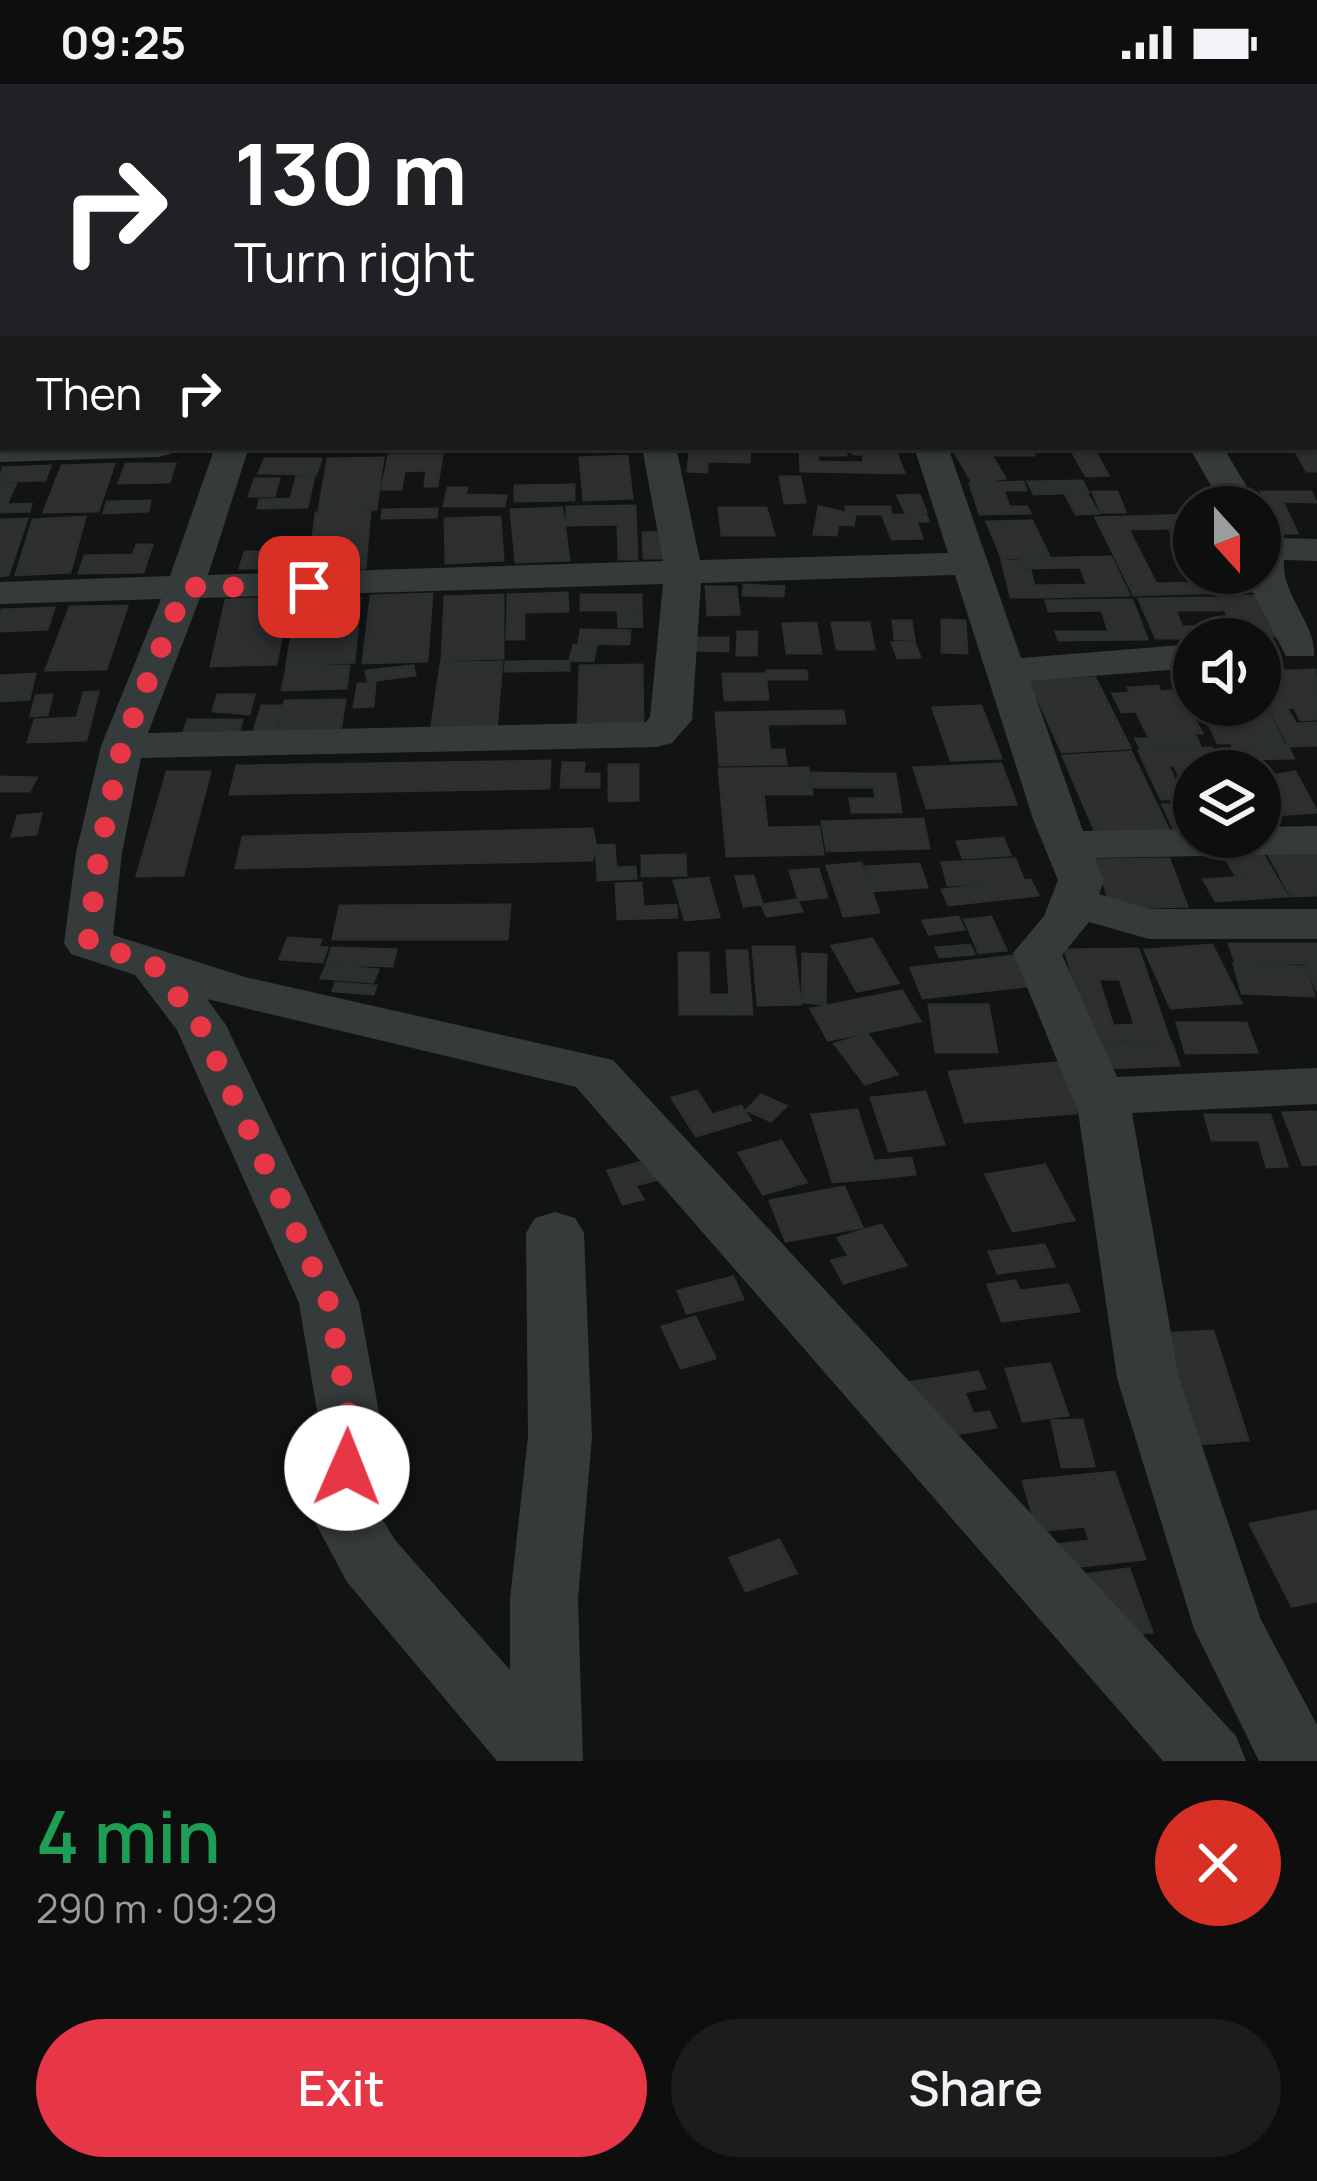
<!DOCTYPE html>
<meta charset="utf-8">
<style>
:root{--surface:#0e0e0f;--page:#1c1c1d;--text:#f1f3f6;--muted:#9b9c9e;--line:#2e2e2f;--accent:#e73746}
body{margin:0;font-family:Manrope,sans-serif;background:var(--page);color:var(--text);height:100vh;display:flex;flex-direction:column;font-size:45px;white-space:nowrap}
*{box-sizing:border-box;margin:0}
p{font-size:39px;color:var(--muted)}
.icon{flex:none;width:66px;height:66px;fill:none;stroke:currentColor;stroke-width:2;stroke-linecap:round;stroke-linejoin:round}
.map{position:relative;height:1677px;overflow:hidden}
.side{display:flex;flex-direction:column;background:var(--surface);flex:1}
.side>*{flex:none}
.top-card{position:absolute;left:0px;top:0px;width:1317px;height:366px;box-shadow:0 3px 9px #0004,0 0 0 3px var(--line);background:#202124;color:#fff;overflow:hidden}
.needle{width:78px;rotate:159deg}
.tools{position:absolute;left:1173px;top:402px;display:grid;gap:24px}
.tools a{display:grid;place-items:center;width:108px;height:108px;border-radius:50%;background:var(--surface);box-shadow:0 3px 9px #0004,0 0 0 3px var(--line);font-size:60px}
.pin{position:absolute;display:grid;place-items:center;width:102px;height:102px;color:#fff;margin:-51px;border-radius:24px;box-shadow:0 6px 18px #0006}
.me{position:absolute;width:132px;margin:-66px;rotate:1deg;stroke-linejoin:round;filter:drop-shadow(0 0 9px #0008)}
.turn{display:flex;align-items:center;gap:42px;height:252px;padding:0 36px;font-size:54px}
.turn .icon{width:156px;height:156px;stroke-width:2.5}
.turn b{display:block;font-size:84px;line-height:102px}
.then{display:flex;align-items:center;height:114px;padding:0 36px;background:#0003;gap:24px;font-size:45px}
.round{display:grid;place-items:center;flex:none;width:126px;height:126px;border-radius:63px;background:var(--page)}
.summary{display:flex;align-items:center;justify-content:space-between;height:204px;padding:0 36px}
h1{font-size:72px;font-weight:600;line-height:90px;color:#1e9e55}
.button{display:flex;gap:24px;margin-top:auto;padding:24px 36px}
.button a{flex:1;height:138px;border-radius:72px;background:var(--accent);color:#fff;font-size:48px;font-weight:600;line-height:138px;text-align:center}
.button a+a{background:var(--page);color:var(--text)}
.status{display:flex;justify-content:space-between;align-items:center;height:84px;padding:0 60px;background:var(--surface);direction:ltr}
.status svg{height:33px;fill:currentColor}
.map>svg:first-child{display:block}
</style>
<div class="status"><b>09:25</b><svg viewBox="0 0 49 12"><path d="M0 12V9h3v3zM5 12V6h3v6zM10 12V3h3v9zM15 12V0h3v12zM26 1h20v11H26zM47 4h2v5h-2z"/></svg></div>
<div class="map">
<svg width="1317" height="1677" viewBox="0 0 1317 1677">
<rect width="100%" height="100%" fill="#121314"/>
<path fill="#2d2f30" stroke="#2c2f30" stroke-width="3" fill-rule="evenodd" d="M1314,354L1317,387H1307L1293,363H1314Z
M852,363H894L904,389L801,387L800,364L845,365L846,371H817L818,378L864,379L863,370H853Z
M952,363H986L1005,394L973,399Z
M990,363H1032L1034,371H992Z
M1070,363H1092L1108,391L1086,392Z
M729,364H750L749,378L707,377V388L688,387L690,367Z
M389,371H442L437,402H425L427,386L404,387L401,405H382Z
M627,372L632,414L584,416L580,374Z
M383,374L376,425L319,426L328,375Z
M265,375H321L316,390L259,389Z
M114,380L98,427L44,428L62,382Z
M126,380H175L169,398L119,399Z
M50,382L45,396L0,397L3,384Z
M297,392H314L307,423L258,424L260,416L291,415Z
M780,393H800L805,418L785,419Z
M255,395H279L274,412H249Z
M1082,397L1088,408L1034,410L1028,398Z
M1023,398L1026,406H1003L1009,423H1027L1030,429L980,430L970,400Z
M16,399L6,421L31,420L29,427L0,428V400Z
M574,401V416L515,417V402Z
M448,404H467L465,411L506,412L504,422H444Z
M1093,408H1117L1125,428H1101Z
M1261,408H1311L1316,418L1282,417L1297,449H1280Z
M1087,410L1098,429L1076,430L1066,411Z
M919,411L926,428L906,429L898,412Z
M150,417L148,427L104,429L107,418Z
M635,422L637,475H619L618,440L567,441V423Z
M819,423L855,431L853,441L838,440L836,451L814,450Z
M846,423H890L891,430H847Z
M562,424L569,476L516,478L511,426Z
M719,424H766L774,451H722Z
M437,425L436,433L382,434L383,426Z
M370,427L365,484L309,486L316,429Z
M925,430L928,437H916L922,454L892,455L883,432Z
M1194,431V467H1181L1169,444L1128,445L1156,500L1199,499L1186,474H1194V489H1242L1253,507L1134,511L1096,434Z
M85,433L70,488L16,491L33,436Z
M500,433L503,476L446,479L445,435Z
M27,435L8,491L0,492V436Z
M1032,437L1049,472L1002,474L987,438Z
M665,448L667,474H644L643,449Z
M137,461H152L143,488L79,489L85,472L133,471Z
M245,468H299L295,484H240Z
M1111,473L1129,511L1039,513L1035,502L1088,501L1080,483L1024,484L1020,475Z
M1002,477H1019L1021,486H1030L1037,513H1011Z
M744,501L784,503L783,512L743,511Z
M706,503H736L739,530L708,531Z
M567,509L568,527L524,528V555H507L508,511Z
M432,510L427,577L363,579L371,512Z
M503,511V574L442,576L445,513Z
M581,511H641V526H581Z
M1256,512L1276,552L1238,553L1219,513Z
M289,514L276,580L211,582L226,516Z
M360,514L354,578L287,581L297,516Z
M1217,514L1222,526H1175L1182,543L1228,542L1233,554H1156L1139,515Z
M1132,516L1147,555L1059,556L1056,548H1109L1102,526L1049,527L1046,517Z
M127,522L106,585L46,586L70,523Z
M54,524L47,545L0,547L2,526Z
M618,528H641L642,542L619,543Z
M942,536L965,537L967,569L942,568Z
M893,537H911L914,555H895Z
M816,539L821,569H787L783,540Z
M832,539H869L874,565H837Z
M581,546L630,547L629,560L579,559Z
M738,548H757L756,571H737Z
M696,554H728V567L695,566Z
M914,558L920,573L898,574L892,559Z
M574,561L596,562L593,577L570,576Z
M569,577V586L505,587L506,578Z
M502,578L496,647L431,648L441,579Z
M642,581L643,645L578,646L580,582Z
M349,582L346,604L282,606L287,583Z
M413,582L415,591L368,597L366,587Z
M1315,586L1317,635L1301,636L1294,623L1286,624L1296,640L1317,639V661L1290,662L1260,608V588Z
M767,587H806L807,595H768Z
M35,590L29,615L0,617V592Z
M723,590H765L768,615L725,616Z
M1095,594L1130,664L1062,668L1030,597Z
M375,599L373,622L354,623L358,600Z
M1158,602L1160,608L1178,606L1202,649H1194L1200,662L1141,665L1136,655H1150L1136,627L1122,628L1113,610L1131,609L1128,604Z
M98,608L86,656L28,658L35,636L77,634L84,609Z
M52,611L47,631L31,632L36,612Z
M218,611H254L249,630L213,627Z
M345,616L339,653L276,654L285,617Z
M1262,618L1283,657L1218,659L1200,621H1228L1236,636H1252L1245,621Z
M262,622H281L271,659H250Z
M981,622L1001,674L951,676L933,624Z
M843,627L845,639L767,640L770,666H784L786,680L720,681L716,629Z
M188,636H242L236,657H181Z
M1287,660L1293,674L1238,675L1232,661Z
M1212,664L1223,687L1179,691L1174,681H1168L1183,715H1161L1139,667Z
M1131,668L1169,747L1097,751L1063,672Z
M550,677L549,704L230,710L237,682Z
M563,679H584L583,690H599V703H561Z
M1001,680L1016,720L927,724L914,684Z
M609,681H638V716L609,717Z
M808,684L812,710H763L767,744L819,743L823,770L727,772L719,685Z
M167,688H210L183,791L137,792Z
M1295,688L1317,728L1260,732V694Z
M812,689L861,690L863,703H814Z
M861,690H895L901,728H852L850,715H876L874,703H863Z
M0,693L36,694L29,707H0Z
M1189,720L1194,724V752H1177L1163,721Z
M41,730L36,750L12,752L18,732Z
M923,735L929,764L827,767L822,738Z
M592,745L596,762L592,776L236,784L243,753Z
M1003,754L1010,771L963,774L957,758Z
M614,761L616,784L635,783L636,794L598,796L596,762Z
M1296,765L1299,772L1317,771V811L1291,812L1267,767Z
M1262,769L1287,812L1216,817L1204,796L1258,792L1235,790L1225,772Z
M685,771L686,791L642,792V772Z
M1015,775L1024,797L948,801L942,779Z
M1169,775L1187,822L1112,824L1096,776Z
M861,779L879,828L844,832L827,782Z
M919,780L927,803L873,807L866,783Z
M818,785L827,813L799,816L790,787Z
M753,792L762,820L744,822L736,793Z
M708,794L719,833L685,836L674,797Z
M1030,796L1038,811L949,821L942,806Z
M641,799L643,823L676,821L677,833L618,835L616,800Z
M797,816L802,827L767,832L762,821Z
M510,821L507,855H333L340,822Z
M958,833L964,845L929,850L923,837Z
M991,833L1006,866L979,869L965,836Z
M288,854L321,856L318,863L327,864L322,878L280,875Z
M872,855L898,899L857,907L832,862Z
M1229,860H1317V907L1306,879H1236Z
M970,861L974,870L940,873L936,864Z
M1212,861L1241,919L1171,924L1145,866Z
M753,863H794L800,920L758,921Z
M332,864L396,866L392,882L327,880Z
M1138,865L1169,955L1092,957L1065,866ZM1098,895H1120L1135,941L1113,942Z
M727,867H747L752,930H731Z
M679,869H708L709,911H727L728,930H680Z
M803,870L826,871L825,920L802,918Z
M1013,872L1027,902L923,914L911,884Z
M1234,880L1305,883L1314,912L1242,909Z
M327,881L378,886L373,898L321,894Z
M336,899L376,902L373,910L333,907Z
M902,907L920,937L828,956L811,925Z
M929,921H988L997,968H936Z
M1177,939H1246L1257,968L1186,969Z
M867,950L897,990L865,1000L835,960Z
M1171,958L1179,981L1106,984L1099,960Z
M1068,978L1088,1028L965,1038L949,988Z
M697,1007L712,1031L741,1022L750,1036L696,1052L672,1014Z
M925,1008L944,1060L889,1067L871,1014Z
M761,1011L786,1022L771,1037L747,1026Z
M857,1026L879,1094L833,1098L812,1031Z
M1317,1028V1080L1303,1081L1283,1029Z
M1205,1031H1270L1287,1082L1267,1083L1259,1056H1212Z
M781,1057L806,1098L763,1110L739,1069Z
M659,1074L668,1093L635,1101L643,1115L623,1120L608,1087Z
M911,1074L915,1090L879,1094L875,1077Z
M1045,1081L1074,1136L1013,1147L986,1091Z
M844,1103L862,1143L786,1157L770,1117Z
M881,1141L906,1181L844,1199L832,1177L849,1172L838,1154Z
M1044,1161L1054,1182L998,1189L989,1168Z
M733,1193L743,1215L687,1229L678,1207Z
M1015,1197L1020,1207L1068,1201L1079,1227L1002,1237L988,1201Z
M695,1233L715,1274L681,1284L662,1243Z
M1213,1247L1248,1356L1176,1362L1141,1251Z
M1050,1280L1068,1331L1023,1337L1006,1285Z
M978,1288L985,1304L964,1308L973,1330L989,1328L996,1343L927,1355L907,1299Z
M1082,1336L1094,1382L1062,1383L1052,1337Z
M1114,1388L1145,1475L1062,1484L1055,1461L1090,1457L1085,1442L1038,1447L1023,1397Z
M1317,1427V1517L1292,1522L1250,1440Z
M779,1456L796,1489L746,1507L730,1474Z
M1129,1485L1152,1548L1103,1554L1083,1491Z"/>
<g fill="none" stroke-linecap="round" stroke-linejoin="round">
<path fill="#353a3a" fill-rule="evenodd" d="M361,0H385L386,3H362Z
M1314,61H1317V77H1314Z
M0,82H3V98H0Z
M1314,170H1317V186H1314Z
M0,189H3V207H0Z
M0,251H3V269H0Z
M0,358L3,363H175L170,370L158,373L0,378Z
M215,363H249L208,491L663,477L642,363H676L700,476L948,469L914,363H948L1021,574L1194,560V584L1030,597L1083,747L1194,745V753H1260V743L1317,742V770L1095,774L1104,796L1099,810L1150,825H1317V855H1149L1089,838L1062,871L1117,993L1317,984V1020L1132,1029L1179,1294L1261,1536L1317,1641V1677H1259L1194,1545L1117,1294L1078,1027L1013,869L1044,832L1058,796L1033,735L955,491L701,499L692,636L672,659L657,663L141,674L122,769L113,851L245,893L613,976L1236,1652L1246,1677H1163L576,1003L207,915L226,941L359,1219L381,1339L376,1425L395,1456L510,1586V1515L528,1353L526,1149L535,1134L555,1128L575,1134L584,1149L592,1353L578,1515L583,1677H497L347,1498L310,1429L319,1339L299,1219L177,946L135,891L71,870L64,859L76,769L101,662L161,515L0,520V498L170,492ZM663,500L650,633L646,638L148,649L200,514Z
M1189,363H1223L1259,423H1223Z
M1260,443L1273,446L1278,454L1317,455V477L1284,476C1281,511 1317,541 1314,572H1286L1245,493L1246,489H1260Z"/>
</g>
<g fill="none" stroke-linecap="round" stroke-linejoin="round">
<path stroke="#e73746" stroke-width="21" stroke-dasharray="0 37.8" d="M309,503H185L122,662L99,770L88,859L152,879L200,941L329,1219L350,1339L347,1384"/>
</g>
</svg>
<div class="tools">
<a><svg class="needle" viewBox="-14 -14 28 28"><path d="M0-13l5 13h-10z" fill="#e53935"/><path d="M0 13l5-13h-10z" fill="#9b9c9e"/></svg></a>
<a><svg class="icon" aria-label="sound" viewBox="0 0 24 24"><path d="M4 9h4l5-4v14l-5-4H4zM17 9q2 3 0 6"/></svg></a>
<a><svg class="icon" aria-label="layers" viewBox="0 0 24 24"><path d="M12 4l9 5-9 5-9-5zM3 14l9 5 9-5"/></svg></a>
</div>
<div class="pin" style="left:309px;top:503px;background:#d93025"><svg class="icon" aria-label="arrive" viewBox="0 0 24 24"><path d="M6 21V4h12l-3 4 3 4H6"/></svg></div>
<svg class="me" style="left:347px;top:1384px" viewBox="-20 -20 40 40"><circle r="19" fill="#fff"/><path d="M0-13L10 11 0 6-10 11z" fill="#e73746"/></svg>
<div class="top-card">
<div class="turn"><svg class="icon" aria-label="right" viewBox="0 0 24 24"><path d="M7 20v-9h11M14 6l5 5-5 5"/></svg><div><b>130 m</b>Turn right</div></div>
<div class="then">Then<svg class="icon" aria-label="right" viewBox="0 0 24 24"><path d="M7 20v-9h11M14 6l5 5-5 5"/></svg></div>
</div>
</div>
<section class="side">
<div class="summary"><div><h1>4 min</h1><p>290 m · 09:29</p></div><a class="round" style="background:#d93025;color:#fff"><svg class="icon" aria-label="close" viewBox="0 0 24 24"><path d="M6 6l12 12M18 6L6 18"/></svg></a></div>
<div class="button"><a>Exit</a><a>Share</a></div>
</section>
